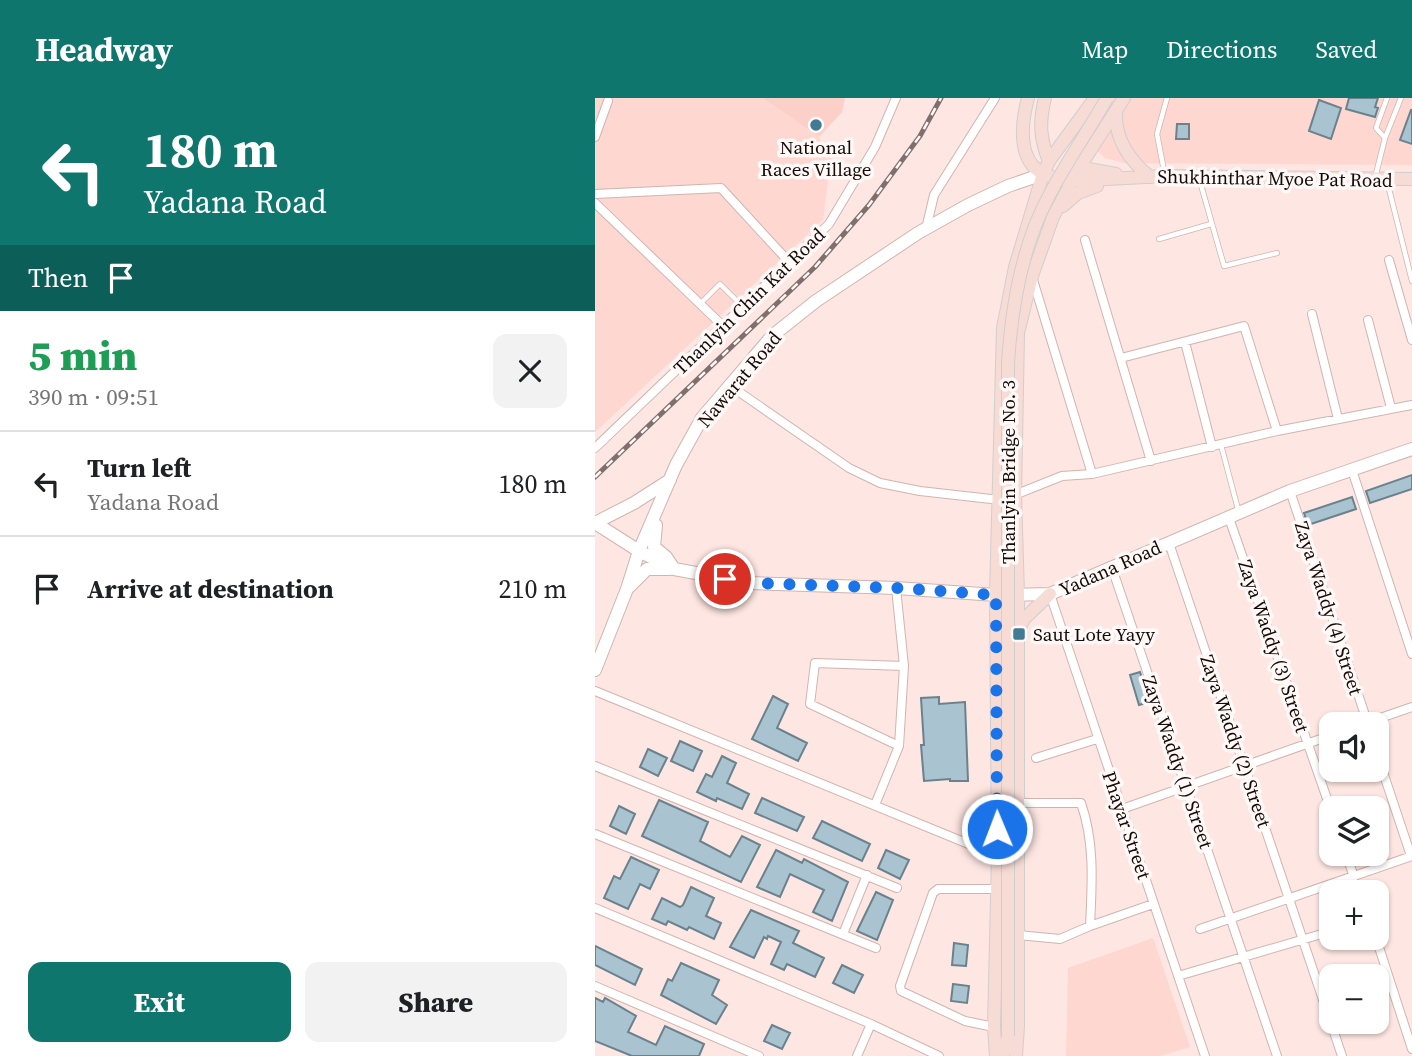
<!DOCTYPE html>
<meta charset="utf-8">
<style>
:root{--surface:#fff;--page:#f2f2f2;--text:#202124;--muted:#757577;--line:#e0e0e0;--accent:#0f766e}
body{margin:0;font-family:"Source Serif 4",serif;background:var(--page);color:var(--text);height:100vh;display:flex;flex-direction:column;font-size:26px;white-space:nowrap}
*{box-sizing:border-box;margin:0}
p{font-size:23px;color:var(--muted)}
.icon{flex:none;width:38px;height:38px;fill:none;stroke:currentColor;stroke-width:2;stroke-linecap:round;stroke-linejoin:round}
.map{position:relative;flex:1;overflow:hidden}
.panel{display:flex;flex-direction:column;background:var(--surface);width:595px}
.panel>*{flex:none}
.hud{background:#0f766e;color:#fff;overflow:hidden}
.controls{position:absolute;left:724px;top:614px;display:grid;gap:14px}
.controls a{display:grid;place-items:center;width:70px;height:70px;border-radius:14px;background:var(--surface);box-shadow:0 2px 5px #0004;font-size:35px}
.pin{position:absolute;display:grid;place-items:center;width:60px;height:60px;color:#fff;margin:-30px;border:4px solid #fff;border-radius:50%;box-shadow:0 2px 7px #0007}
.me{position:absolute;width:77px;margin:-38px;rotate:359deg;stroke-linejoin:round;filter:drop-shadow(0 0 5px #0008)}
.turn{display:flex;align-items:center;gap:24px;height:147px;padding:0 28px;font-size:32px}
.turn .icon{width:91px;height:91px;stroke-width:2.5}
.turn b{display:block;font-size:49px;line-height:60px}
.then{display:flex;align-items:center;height:66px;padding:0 28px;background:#0003;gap:14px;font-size:26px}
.round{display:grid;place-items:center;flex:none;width:74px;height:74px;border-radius:14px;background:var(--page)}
.summary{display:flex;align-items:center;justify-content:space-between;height:119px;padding:0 28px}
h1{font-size:42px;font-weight:800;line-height:52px;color:#1e9e55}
.primary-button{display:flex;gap:14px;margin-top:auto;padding:14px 28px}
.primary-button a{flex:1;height:80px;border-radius:14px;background:var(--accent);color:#fff;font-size:28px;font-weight:800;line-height:80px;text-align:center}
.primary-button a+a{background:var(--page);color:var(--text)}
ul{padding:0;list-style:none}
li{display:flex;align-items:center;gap:21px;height:105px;padding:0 28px;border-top:2px solid var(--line)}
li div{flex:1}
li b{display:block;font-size:26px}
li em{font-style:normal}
header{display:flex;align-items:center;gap:42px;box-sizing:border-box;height:98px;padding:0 35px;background:var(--accent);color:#fff}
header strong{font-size:33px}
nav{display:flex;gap:38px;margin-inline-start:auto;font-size:24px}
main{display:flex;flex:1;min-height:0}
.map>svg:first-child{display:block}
</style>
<header>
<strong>Headway</strong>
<nav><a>Map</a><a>Directions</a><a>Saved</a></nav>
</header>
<main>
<section class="panel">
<div class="hud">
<div class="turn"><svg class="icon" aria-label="left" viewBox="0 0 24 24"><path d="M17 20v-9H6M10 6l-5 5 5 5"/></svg><div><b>180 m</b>Yadana Road</div></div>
<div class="then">Then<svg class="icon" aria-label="arrive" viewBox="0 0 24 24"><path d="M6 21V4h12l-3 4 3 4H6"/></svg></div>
</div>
<div class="summary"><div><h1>5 min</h1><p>390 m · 09:51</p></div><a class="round"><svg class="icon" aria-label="close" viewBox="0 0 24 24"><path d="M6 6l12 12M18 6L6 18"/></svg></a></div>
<ul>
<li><svg class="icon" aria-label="left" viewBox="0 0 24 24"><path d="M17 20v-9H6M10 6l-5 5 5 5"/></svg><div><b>Turn left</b><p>Yadana Road</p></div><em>180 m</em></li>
<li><svg class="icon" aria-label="arrive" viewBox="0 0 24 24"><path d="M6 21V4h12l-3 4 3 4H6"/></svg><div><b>Arrive at destination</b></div><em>210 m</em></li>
</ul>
<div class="primary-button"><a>Exit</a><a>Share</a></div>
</section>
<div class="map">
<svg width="817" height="958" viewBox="0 0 817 958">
<rect width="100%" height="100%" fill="#fee6e2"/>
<path fill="#fdd7d0" d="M0,0H168L224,39L236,60L228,122L0,334Z
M506,0H817V67L529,65L510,60L498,49L495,35Z
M558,840L595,949L565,958H471L473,870Z"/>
<path fill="#fbd0c8" d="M168,0H250L247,14L224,39Z"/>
<path fill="#a9c4d0" stroke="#69828d" stroke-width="2" d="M754,0H783L780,9L783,10L780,19L751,11Z
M724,2L746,10L736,41L714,33Z
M816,12H817V46L805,42Z
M582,26H594V41H581Z
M817,377V391L775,405L771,393Z
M757,399L761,411L713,427L709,415Z
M545,574L555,604L544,607L535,577Z
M178,598L193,606L182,630L212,645L203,663L157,641Z
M344,599V606L370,604L373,683H355V681L329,683L326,647H329L326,600Z
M85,643L107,653L98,673L76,663Z
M53,651L72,660L63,678L45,669Z
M127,658L141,665L132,685L154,696L147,711L122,700L121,703L102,694L111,676L117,679Z
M167,700L209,719L202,733L160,715Z
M64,702L113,724L105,743L135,759L147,738L165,747L146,784L47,738Z
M24,708L40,716L31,736L15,728Z
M227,723L275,746L267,763L218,740Z
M181,752L207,765L209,761L253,784L237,823L218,814L229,792L195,776L185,799L162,789Z
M291,752L314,762L305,781L283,770Z
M36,759L64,772L55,791L45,786L33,811L9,800L19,778L25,781Z
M96,789L119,800L111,818L126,825L119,841L94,829L92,832L73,823L71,827L57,821L67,800L85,809L88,807Z
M281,794L298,802L282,842L262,833Z
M156,812L204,833L198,845L229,860L220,879L192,866L189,872L176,866L186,844L173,838L172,841L169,839L159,860L135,849Z
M359,845L373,847L371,868L357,867Z
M0,848L47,871L40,887L0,867Z
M86,865L124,882L117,897L132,907L121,926L66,897L73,881L77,883Z
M247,867L268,877L259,895L238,885Z
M358,886L374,888L372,905L356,903Z
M0,900L8,904L10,900L41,918L33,934L61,947L70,928L109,946L104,958H37L0,943Z
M177,927L195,935L187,951L169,943Z"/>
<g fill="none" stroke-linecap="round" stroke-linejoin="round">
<defs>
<path id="lane" d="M790,40L781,30L792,0
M570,78L562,36L572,0
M604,80L629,168L682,155
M780,80L790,40L806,0
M792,83L817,183
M564,141L616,126
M105,206L125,186L148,209
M626,347L644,415"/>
<path id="street" d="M0,39L13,3
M0,96L126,90L195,165
M0,105L128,228
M331,131L339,97L400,0
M490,142L556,363
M794,162L817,242
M438,182L497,376
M717,216L743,321
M773,222L796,310
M590,244L617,349
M526,260L649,228L682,333
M134,287L254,370L285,385L325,393L405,402
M0,350L234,126L280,49L301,0
M757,372L817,556
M695,393L773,626
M417,398L467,378L497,376L682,333L817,307
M634,420L737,715
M574,445L747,958
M517,470L682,958
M455,496L610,958
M0,593L403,758
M768,626L817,609
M304,648L215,606L220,565L309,568
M782,656L816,758
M441,660L502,641
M0,668L302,790
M422,705H486C500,745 497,786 495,828
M280,707L304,648L309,568L301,490
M527,711L737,637
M0,736L281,850
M751,756L759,779
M0,810L276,926L344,958
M605,831L817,758
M248,836L272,777
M423,837L465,841L495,828L558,806
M781,840L817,951
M583,878L737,833
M0,888L164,958
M399,929L370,923L306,893L305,888L338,795L343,791H403
M262,958L276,926"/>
<path id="secondary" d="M0,425L44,453L79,471L156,485L301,490L401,497L455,496L695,393L817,351
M0,425L39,405L75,382
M61,427L59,449L71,459L77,468
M34,489L52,471H75
M0,572L32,491L44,453L81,367L107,320L177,238L221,203L323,135L373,107L413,88L448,76"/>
<path id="primary" d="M433,0C426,26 421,69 455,78
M450,0C444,24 445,41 454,63
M521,15C520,42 534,62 555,79
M477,68L521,76
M472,83L570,78L817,81
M468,108L483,95L502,88
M423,533L429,521L455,496
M401,958L399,929L403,758L401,497L408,230L420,169L448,76L454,63L500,0
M408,958L413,938
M421,958L423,928V497L420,397L423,235L437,178L458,119L484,70L529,0"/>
</defs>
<use href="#lane" stroke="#d1b4af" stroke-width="6"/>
<use href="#street" stroke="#d1b4af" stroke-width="10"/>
<use href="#secondary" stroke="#d1b4af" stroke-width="14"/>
<use href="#primary" stroke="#d0cece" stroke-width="14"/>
<use href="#lane" stroke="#fff" stroke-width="4.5"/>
<use href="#street" stroke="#fff" stroke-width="8"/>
<use href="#secondary" stroke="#fff" stroke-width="12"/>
<use href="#primary" stroke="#f7dcd6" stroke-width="12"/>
<defs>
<path id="rail" d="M0,379L220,169L274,107L325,38L346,0"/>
</defs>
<use href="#rail" stroke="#80706d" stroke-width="5"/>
<use href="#rail" stroke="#fef8f7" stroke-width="2.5" stroke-dasharray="8" stroke-linecap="butt"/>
<defs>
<path id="primary-bridge" d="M413,938V265C416,218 423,172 440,128C458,83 488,42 512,0"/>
</defs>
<use href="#primary-bridge" stroke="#d0cece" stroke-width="14" stroke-linecap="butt"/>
<use href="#primary-bridge" stroke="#f7dcd6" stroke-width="12"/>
</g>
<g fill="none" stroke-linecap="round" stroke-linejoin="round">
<path stroke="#1a73e8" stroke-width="12" stroke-dasharray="0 21.6" d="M130,481L156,485L301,490L401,497L402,731"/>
</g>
<g fill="#407b93" stroke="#fef8f7" stroke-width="2.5">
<circle cx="221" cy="27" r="7"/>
<rect x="417" y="529" width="14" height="14" rx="3.5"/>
</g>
<g text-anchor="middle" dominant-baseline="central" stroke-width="7" stroke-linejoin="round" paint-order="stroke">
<g font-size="19" fill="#140b09" stroke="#fef8f7">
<text x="221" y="49">National<tspan x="221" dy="22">Races Village</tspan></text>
<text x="438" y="536" text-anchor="start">Saut Lote Yayy</text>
</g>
<g font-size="19" fill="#140b09" stroke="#fef8f7">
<text transform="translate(680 80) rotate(1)">Shukhinthar Myoe Pat Road</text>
<text transform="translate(154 203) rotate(-44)">Thanlyin Chin Kat Road</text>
<text transform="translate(144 281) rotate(-50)">Nawarat Road</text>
<text transform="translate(413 374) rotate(-90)">Thanlyin Bridge No. 3</text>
<text transform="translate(515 470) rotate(-24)">Yadana Road</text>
<text transform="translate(734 510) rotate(72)">Zaya Waddy (4) Street</text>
<text transform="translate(679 548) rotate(71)">Zaya Waddy (3) Street</text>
<text transform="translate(641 643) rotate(71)">Zaya Waddy (2) Street</text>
<text transform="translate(583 664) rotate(71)">Zaya Waddy (1) Street</text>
<text transform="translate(532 727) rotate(71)">Phayar Street</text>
</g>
</g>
</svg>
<div class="controls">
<a><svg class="icon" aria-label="sound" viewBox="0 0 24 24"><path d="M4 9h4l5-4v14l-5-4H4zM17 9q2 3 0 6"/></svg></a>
<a><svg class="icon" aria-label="layers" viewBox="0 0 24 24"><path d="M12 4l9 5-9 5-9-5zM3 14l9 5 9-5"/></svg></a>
<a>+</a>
<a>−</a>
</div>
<div class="pin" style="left:130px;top:481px;background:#d93025"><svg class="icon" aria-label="arrive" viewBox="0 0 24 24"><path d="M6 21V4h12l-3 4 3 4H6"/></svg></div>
<svg class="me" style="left:402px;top:731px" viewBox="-20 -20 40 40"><circle r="17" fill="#1a73e8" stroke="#fff" stroke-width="3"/><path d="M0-11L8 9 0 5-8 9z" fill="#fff"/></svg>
</div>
</main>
